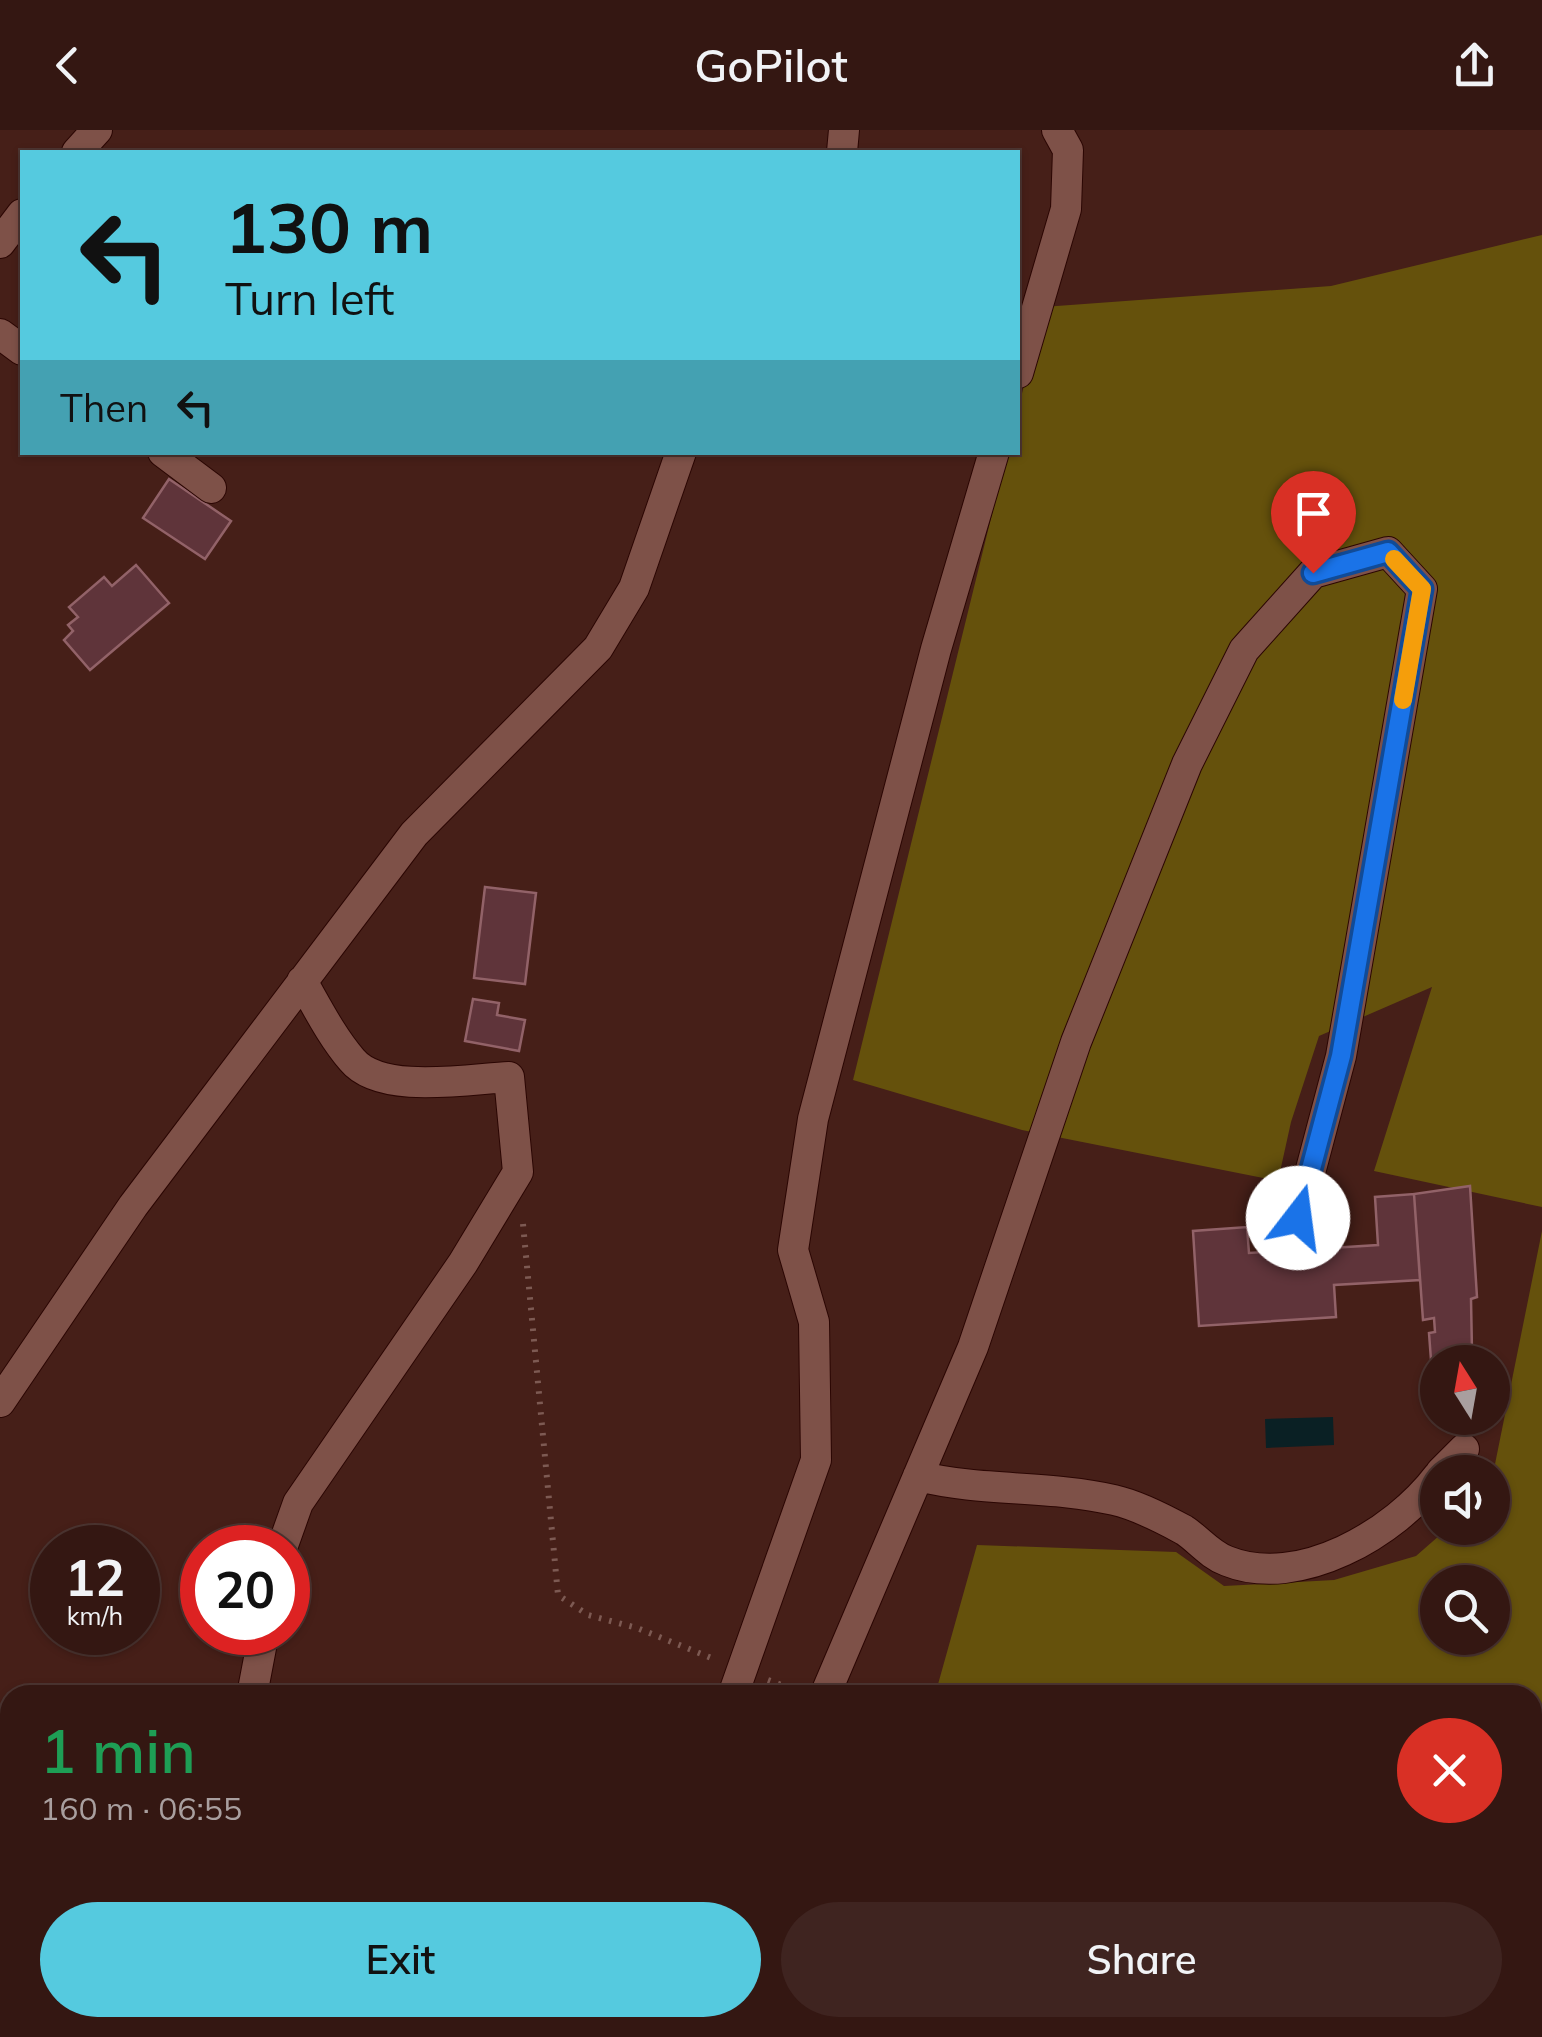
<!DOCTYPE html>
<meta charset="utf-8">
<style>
:root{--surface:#341712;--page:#3f2420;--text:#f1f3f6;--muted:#a99f9f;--line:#4e3632;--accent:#55cadf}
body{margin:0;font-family:Mulish,sans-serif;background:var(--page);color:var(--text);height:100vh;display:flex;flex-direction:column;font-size:38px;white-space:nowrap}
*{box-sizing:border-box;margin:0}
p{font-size:32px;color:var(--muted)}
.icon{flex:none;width:55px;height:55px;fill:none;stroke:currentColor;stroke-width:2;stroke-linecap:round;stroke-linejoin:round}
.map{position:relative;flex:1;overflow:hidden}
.panel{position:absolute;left:0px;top:1555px;width:1542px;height:352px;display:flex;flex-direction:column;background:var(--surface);border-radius:30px 30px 0 0;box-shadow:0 2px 8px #0004,0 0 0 2px var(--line)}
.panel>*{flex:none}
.top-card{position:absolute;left:20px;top:20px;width:1000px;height:305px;border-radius:0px;box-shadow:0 2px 8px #0004,0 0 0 2px var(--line);background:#55cadf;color:#111;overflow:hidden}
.needle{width:65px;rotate:349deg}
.fabs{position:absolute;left:1420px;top:1215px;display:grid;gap:20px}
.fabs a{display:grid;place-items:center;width:90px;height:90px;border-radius:50%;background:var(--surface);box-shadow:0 2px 8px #0004,0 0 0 2px var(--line);font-size:50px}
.speed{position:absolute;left:30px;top:1395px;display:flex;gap:20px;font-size:50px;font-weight:700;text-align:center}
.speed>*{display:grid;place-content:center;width:130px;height:130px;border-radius:50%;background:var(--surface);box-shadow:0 2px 8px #0004,0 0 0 2px var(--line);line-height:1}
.speed small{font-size:25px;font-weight:400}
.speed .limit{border:15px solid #d22;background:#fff;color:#111}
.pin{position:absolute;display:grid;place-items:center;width:85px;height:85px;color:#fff;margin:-102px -42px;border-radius:50% 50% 50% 0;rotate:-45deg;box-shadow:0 0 10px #0007}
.pin .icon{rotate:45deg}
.me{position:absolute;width:110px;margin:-55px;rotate:15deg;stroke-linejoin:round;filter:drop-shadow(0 0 8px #0008)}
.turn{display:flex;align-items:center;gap:35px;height:210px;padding:0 40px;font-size:45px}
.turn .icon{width:130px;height:130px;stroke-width:2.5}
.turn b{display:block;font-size:70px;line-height:85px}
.then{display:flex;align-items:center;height:95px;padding:0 40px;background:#0003;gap:20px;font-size:38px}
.round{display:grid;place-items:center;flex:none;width:105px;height:105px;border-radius:52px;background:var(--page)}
.summary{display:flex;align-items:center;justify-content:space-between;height:170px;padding:0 40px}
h1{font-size:60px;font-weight:600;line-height:75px;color:#1e9e55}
.action{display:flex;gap:20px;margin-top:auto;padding:20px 40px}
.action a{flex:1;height:115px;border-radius:60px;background:var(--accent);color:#111;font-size:40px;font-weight:600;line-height:115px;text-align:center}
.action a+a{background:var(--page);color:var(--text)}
header{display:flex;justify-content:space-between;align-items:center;height:130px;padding:0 40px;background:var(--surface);font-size:45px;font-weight:600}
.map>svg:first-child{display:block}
</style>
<header><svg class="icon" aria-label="back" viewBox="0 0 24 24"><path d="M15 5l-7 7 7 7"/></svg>GoPilot<svg class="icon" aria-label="share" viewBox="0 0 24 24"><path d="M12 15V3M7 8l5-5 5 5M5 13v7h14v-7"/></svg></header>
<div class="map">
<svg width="1542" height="1907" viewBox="0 0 1542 1907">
<rect width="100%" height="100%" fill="#461f18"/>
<path fill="#65510c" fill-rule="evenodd" d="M1542,105V1077L1374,1041L1432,857L1319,906L1291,992L1278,1051L1022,1000L853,950L1007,323L1018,322V280L1043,177L1331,156Z
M1542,1101V1720L1533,1721L1532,1565H935L977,1415L1176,1422L1224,1456L1334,1450L1416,1426L1448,1398H1492L1493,1344ZM1438,1452H1492V1508H1438Z
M840,1898H1113L1108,1907H849Z"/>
<path fill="#0a2024" d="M1333,1287L1334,1315L1266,1318L1265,1289Z"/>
<path fill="#5f343a" stroke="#926268" stroke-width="2.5" d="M169,349L231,391L205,429L143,388Z
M136,435L169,473L90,540L64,510L73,501L68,495L78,487L69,477L104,447L112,456Z
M485,757L536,763L525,854L474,848Z
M473,869L499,873L497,885L525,890L519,921L465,911Z
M1470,1056L1477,1167L1471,1169L1472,1222L1431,1230L1429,1203L1435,1202L1434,1188L1423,1190L1414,1064Z
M1414,1064L1420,1150L1334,1155L1336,1187L1199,1196L1193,1101L1247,1097L1249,1123L1378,1115L1375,1067Z
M1532,1757L1542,1788V1833L1532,1836Z"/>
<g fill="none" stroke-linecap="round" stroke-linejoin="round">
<defs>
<path id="minor" d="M77,22L97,0
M842,22L844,0
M0,113L22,84
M0,204L22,220
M1018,243L1066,79L1068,20L1057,0
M163,322L211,358
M0,1272L133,1076L414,704L598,518L634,458L681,322
M1441,1342L1464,1319
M918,1346C982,1362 1049,1355 1114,1370C1136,1375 1164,1389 1184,1400C1198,1409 1210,1425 1227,1431C1299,1460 1395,1403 1438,1346
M282,1418L298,1373L463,1133L518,1042L509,947C468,949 381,965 352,930C332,907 317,877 302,851
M252,1565L264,1502
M733,1565L816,1330L814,1192L793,1120L813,989L936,519L994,322
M825,1565L973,1217L1076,912L1187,634L1244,520L1313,443L1388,422L1422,459L1341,926L1298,1088
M0,1681L10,1685
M173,1907L174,1898
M708,1907L712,1898
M1281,1907V1898"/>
</defs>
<use href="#minor" stroke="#2b0603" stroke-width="32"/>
<path stroke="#7d5a53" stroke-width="6" stroke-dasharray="2.5 8" stroke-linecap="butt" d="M523,1094L558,1465L588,1485L637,1498L714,1529
M768,1550L798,1561"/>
<use href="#minor" stroke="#7e5148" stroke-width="30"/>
</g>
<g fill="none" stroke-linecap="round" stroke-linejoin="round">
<defs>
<path id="route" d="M1298,1088L1341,926L1422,459L1388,422L1313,443"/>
</defs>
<use href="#route" stroke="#114b97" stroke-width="25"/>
<use href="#route" stroke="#1a73e8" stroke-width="18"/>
<path stroke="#f59e0b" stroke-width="18" d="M1394,429L1422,459L1403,570"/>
</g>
</svg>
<div class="fabs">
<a><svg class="needle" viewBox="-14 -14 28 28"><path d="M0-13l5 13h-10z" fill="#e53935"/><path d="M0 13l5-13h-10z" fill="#a99f9f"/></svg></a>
<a><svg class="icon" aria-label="sound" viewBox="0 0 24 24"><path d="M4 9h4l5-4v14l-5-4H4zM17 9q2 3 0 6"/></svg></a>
<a><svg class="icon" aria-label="search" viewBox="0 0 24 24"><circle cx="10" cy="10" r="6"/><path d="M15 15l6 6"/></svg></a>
</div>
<div class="speed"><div>12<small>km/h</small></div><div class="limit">20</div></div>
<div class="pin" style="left:1313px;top:443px;background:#d93025"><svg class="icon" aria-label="arrive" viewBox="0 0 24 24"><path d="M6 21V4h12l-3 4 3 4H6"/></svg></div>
<svg class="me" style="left:1298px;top:1088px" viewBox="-20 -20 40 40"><circle r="19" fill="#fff"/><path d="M0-13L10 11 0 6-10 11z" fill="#1a73e8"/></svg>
<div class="top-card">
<div class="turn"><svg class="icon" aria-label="left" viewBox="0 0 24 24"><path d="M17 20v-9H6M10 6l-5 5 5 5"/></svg><div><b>130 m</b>Turn left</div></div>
<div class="then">Then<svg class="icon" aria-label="left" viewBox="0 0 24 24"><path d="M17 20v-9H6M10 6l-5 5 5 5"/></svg></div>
</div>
<section class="panel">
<div class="summary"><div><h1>1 min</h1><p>160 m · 06:55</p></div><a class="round" style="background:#d93025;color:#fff"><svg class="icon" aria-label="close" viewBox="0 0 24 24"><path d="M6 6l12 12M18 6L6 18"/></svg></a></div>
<div class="action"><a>Exit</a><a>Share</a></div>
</section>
</div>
